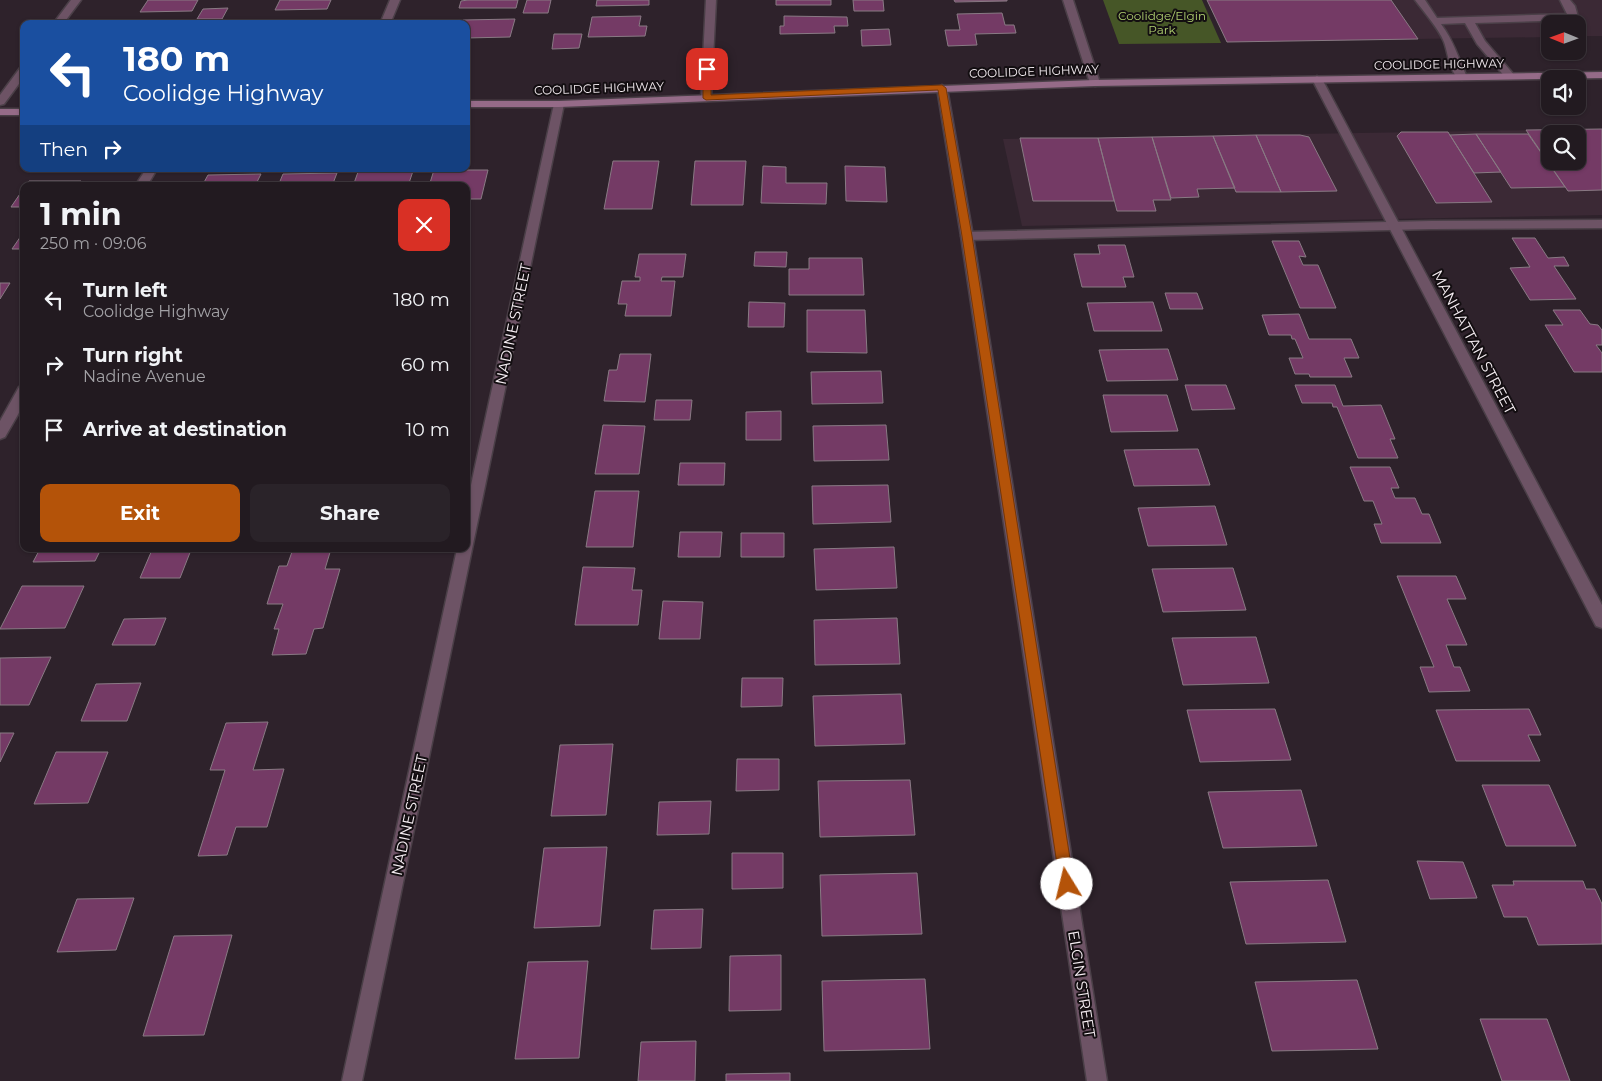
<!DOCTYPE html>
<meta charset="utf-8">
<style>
:root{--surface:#221a20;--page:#2a2329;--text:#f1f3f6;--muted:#a2a1a5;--line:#3f383e;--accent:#b45309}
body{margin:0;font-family:Montserrat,sans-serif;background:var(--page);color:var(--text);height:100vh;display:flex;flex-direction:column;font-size:19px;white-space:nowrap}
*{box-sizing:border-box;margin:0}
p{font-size:16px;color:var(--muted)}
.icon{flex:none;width:28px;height:28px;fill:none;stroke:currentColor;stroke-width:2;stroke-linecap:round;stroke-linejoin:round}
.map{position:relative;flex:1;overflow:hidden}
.panel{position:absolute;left:20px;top:182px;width:450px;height:370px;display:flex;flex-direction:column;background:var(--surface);border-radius:10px;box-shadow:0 1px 4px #0004,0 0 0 1px var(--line)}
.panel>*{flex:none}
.top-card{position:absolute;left:20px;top:20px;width:450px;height:152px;border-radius:10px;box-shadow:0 1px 4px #0004,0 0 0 1px var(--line);background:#1a4fa0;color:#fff;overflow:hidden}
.needle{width:32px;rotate:271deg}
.fabs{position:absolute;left:1541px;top:15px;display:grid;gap:10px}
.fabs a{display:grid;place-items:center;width:45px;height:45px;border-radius:10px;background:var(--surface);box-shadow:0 1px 4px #0004,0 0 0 1px var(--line);font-size:25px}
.pin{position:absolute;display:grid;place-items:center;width:42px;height:42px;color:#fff;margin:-21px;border-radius:10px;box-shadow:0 2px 8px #0006}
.me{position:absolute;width:55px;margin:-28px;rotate:351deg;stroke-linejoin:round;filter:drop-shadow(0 0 4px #0008)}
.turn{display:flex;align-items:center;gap:18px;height:105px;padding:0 20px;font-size:22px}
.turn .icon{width:65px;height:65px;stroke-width:2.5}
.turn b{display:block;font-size:35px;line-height:42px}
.then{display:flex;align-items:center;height:48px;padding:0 20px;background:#0003;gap:10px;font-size:19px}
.round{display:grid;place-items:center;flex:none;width:52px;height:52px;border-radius:10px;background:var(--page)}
.head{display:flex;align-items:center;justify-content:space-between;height:85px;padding:0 20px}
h1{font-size:30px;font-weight:700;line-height:38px}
.button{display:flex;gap:10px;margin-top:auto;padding:10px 20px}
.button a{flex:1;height:58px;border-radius:10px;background:var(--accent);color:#fff;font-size:20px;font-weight:700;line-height:58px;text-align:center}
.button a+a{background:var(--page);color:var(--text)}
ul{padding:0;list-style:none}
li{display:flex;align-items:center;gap:15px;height:65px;padding:0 20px}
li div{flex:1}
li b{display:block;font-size:19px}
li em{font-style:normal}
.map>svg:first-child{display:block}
</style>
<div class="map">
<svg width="1602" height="1081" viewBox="0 0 1602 1081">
<rect width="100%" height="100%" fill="#2e222b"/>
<path fill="#3b2935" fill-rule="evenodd" d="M1207,0H1602V36H1578V24H1550V37L1227,42Z
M1602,129V215L1022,226L1003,139ZM1550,134H1578V161H1550Z"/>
<path fill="#465627" d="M1103,0H1202L1221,43L1119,44Z"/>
<path fill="#743a65" stroke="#897a84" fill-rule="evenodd" d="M148,0H198L192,11L140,12Z
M280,0H331L327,9L275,10Z
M468,0H518L516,8H459L461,1Z
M527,0H551L548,13H523Z
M597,0H649V5L596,6Z
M776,0H831V5H776Z
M853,0H883L884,11H854Z
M954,0H1007V1L955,2Z
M1207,0H1391L1418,39L1227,42Z
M228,8L222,19H197L203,9Z
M1002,13L1005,25H1014L1016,33L975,34L977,45L948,46L945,30H960L957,14Z
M641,16L639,26H647L645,36L588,37L592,17Z
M784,16L847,17L848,26H834L835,33L780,34V26H784Z
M515,19L510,37L466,38V24H462L463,20Z
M265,22H315L314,24Z
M889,29L891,45L862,46L861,30Z
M554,34H582L579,48L552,49Z
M1602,129V190L1568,191L1526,130ZM1550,134H1578V161H1550Z
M1401,132H1448L1492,202L1436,203L1397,136Z
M1476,134H1528L1565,187L1511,188Z
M1476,134L1501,172L1474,173L1450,135Z
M1256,135H1300L1309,137L1337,191L1281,192Z
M1256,135L1281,192H1236L1213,136Z
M1213,136L1235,188L1197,189L1199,197L1171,198L1152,137Z
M1152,137L1171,200H1153L1156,211H1117L1098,138Z
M1020,138H1098L1114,201H1033Z
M613,161H659L652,209H604Z
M695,161H746L743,205H691Z
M763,166L786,167V183H827L826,204L761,203Z
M845,166L885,167L887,202L846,201Z
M434,170H488L481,199H466V186H429Z
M413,171L408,186H353L358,172Z
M337,173L332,186H278L283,174Z
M261,174L255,186H202L208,175Z
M29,181H81L78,186H25Z
M24,188V207H11Z
M23,233L24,249H12Z
M1512,238H1535L1548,258L1564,257L1569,266H1554L1576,299L1530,300L1510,268L1530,267Z
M1272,241H1299L1306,257L1299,256L1303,265H1318L1336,308H1300Z
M1098,245H1125L1134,277H1123L1126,287H1082L1074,254H1100Z
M755,252H787L786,267L754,266Z
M639,254H686L683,277H662L661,281H675L671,316H625L627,304H618L622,281H640V277H635Z
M809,258H862L864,295H789V269H809Z
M0,283H10L0,299Z
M1165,293H1197L1203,309H1170Z
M749,302L785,303L784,327H748Z
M1153,302L1162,331H1094L1087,303Z
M807,310H865L867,353L807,352Z
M1553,310H1580L1590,324L1598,325L1602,330V345H1596L1602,353V372H1574L1545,325H1563Z
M1299,314L1309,339H1351L1359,358H1344L1352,377H1310L1309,374H1295L1289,358H1303L1295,339H1292L1291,335H1269L1262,315Z
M1168,349L1178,380L1107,381L1099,350Z
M620,354H651L645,402L604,401L609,370H617Z
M881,371L883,403L812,404L811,372Z
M1185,385H1226L1235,409L1192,410Z
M1295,385H1335L1343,406L1381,405L1395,439H1390L1398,458H1358L1337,407H1333L1332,403H1302Z
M1103,395H1167L1178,431L1111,432Z
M656,400H692L690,420H654Z
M781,411V440H746V412Z
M603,425L645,426L639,474H595Z
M886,425L889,460L814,461L813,426Z
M1198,449L1210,485L1134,486L1124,450Z
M680,463H725L724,485H678Z
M1350,467H1390L1399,488H1391L1395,498H1415L1422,514H1429L1441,543H1381L1374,524H1382L1373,501H1364Z
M888,485L891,522L813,524L812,486Z
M595,491H639L633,547H586Z
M1215,506L1227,545L1148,546L1138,508Z
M680,532H722L720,557H678Z
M741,533H784V557H741Z
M894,547L897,588L816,590L814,549Z
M40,549H101L95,561L33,562Z
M293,549H331L325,569H340L323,628L314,629L306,654L272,655L279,629H274L283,604H267L279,566H287Z
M152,550H191L180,578H140Z
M583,567L635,568L632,590H642L638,625H575Z
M1233,568L1246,610L1163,612L1152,569Z
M1397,576H1456L1466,599H1447L1467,645H1446L1454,667H1460L1470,691L1429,692L1420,667H1434Z
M22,586H84L65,628L0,629Z
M663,601L703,602L700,639H659Z
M166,618L155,645H112L124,619Z
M897,618L900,664L815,665L814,620Z
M1256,637L1269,683L1183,685L1172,638Z
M51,657L29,705H0V658Z
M742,678H783L782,706L741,707Z
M141,683L127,721H81L96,684Z
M901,694L905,744L815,746L813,696Z
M1275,709L1291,760L1200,762L1187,710Z
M1529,709L1541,735H1528L1540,761H1456L1436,710Z
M268,722L253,770L284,769L267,827H236L227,855L198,856L225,770H210L226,723Z
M0,733H14L0,762Z
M613,744L606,815L551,816L560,745Z
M56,752H108L88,803L34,804Z
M737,759H779V790L736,791Z
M910,780L915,835L820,837L818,781Z
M1482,785H1549L1576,846H1506Z
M1301,790L1317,846L1223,848L1208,792Z
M711,801L709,834L657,835L659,802Z
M607,847L600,926L534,928L544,848Z
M732,853H783V888L732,889Z
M1417,861L1463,862L1477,898L1430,899Z
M917,873L922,934L822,936L820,875Z
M1328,880L1346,942L1246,944L1230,882Z
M1513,881H1583L1586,889H1595L1602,904V944L1538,945L1527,917H1504L1492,885H1514Z
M134,898L116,950L57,952L77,899Z
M703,909L701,948L651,949L654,910Z
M232,935L204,1035L143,1036L174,936Z
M781,955V1010L729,1011L730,956Z
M588,961L579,1058L515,1059L528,962Z
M925,979L930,1049L824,1051L822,981Z
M1357,980L1378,1049L1272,1051L1255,982Z
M1480,1019H1547L1570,1081H1502Z
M696,1041L695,1081H638L641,1042Z
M790,1073V1081H726V1074Z"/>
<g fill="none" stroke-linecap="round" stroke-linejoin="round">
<defs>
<path id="service" d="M1415,0H1425L1437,18L1567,14L1560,0H1570L1575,6L1578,17L1573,20L1475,23L1485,41L1515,76L1510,79L1506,78L1477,44L1465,23L1441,24C1454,41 1458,58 1467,77L1462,80C1450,77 1448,52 1444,42C1439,29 1424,12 1415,0Z
M1602,220V228L1431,229L967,240L961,236L967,232L1431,221Z"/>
<path id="minor" d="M71,0H81L63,24H53Z
M390,0H400L390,24H380Z
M706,0H716L711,98L706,101L701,98Z
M1063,0H1073L1100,83L1099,85L1095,86L1090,83Z
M24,67V77L4,104L0,105V95L20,68Z
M1317,76L1322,79L1602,605V628L1596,626L1312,79Z
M942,85L947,88L973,236L1107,1081H1087L961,236L937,88Z
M559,101L564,104L362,1081H342L457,549H466V508L554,104Z
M146,169H157L147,186H135Z
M24,386V404L5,437L0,439V421L19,387Z"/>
<path id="secondary" d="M1602,72V78L1095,86L559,107H466V101H559L1095,80Z
M0,109H24V115H0Z"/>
</defs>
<use href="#service" stroke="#4a3f47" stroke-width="3"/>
<use href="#minor" stroke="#4a3f47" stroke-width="3"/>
<use href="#secondary" stroke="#4a3f47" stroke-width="3"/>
<use href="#service" fill="#6d5365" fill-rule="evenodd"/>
<use href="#minor" fill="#6d5365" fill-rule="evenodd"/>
<use href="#secondary" fill="#956b88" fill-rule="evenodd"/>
</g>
<path fill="#b45309" stroke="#753606" d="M707,67L711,69V95L942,85L946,88L972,236L1074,884L1072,889L1067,891L1062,889L1060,884L962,236L938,90L706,100L703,98V69Z"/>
<g text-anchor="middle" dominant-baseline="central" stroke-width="4" stroke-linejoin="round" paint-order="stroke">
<g font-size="12" fill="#b0d070" stroke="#130e11">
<text x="1162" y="15">Coolidge/Elgin<tspan x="1162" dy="14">Park</tspan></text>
</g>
<g font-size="12" fill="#f6eef3" stroke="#130e11">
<text transform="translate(1439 64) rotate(-1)">COOLIDGE HIGHWAY</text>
<text transform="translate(1034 71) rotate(-2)">COOLIDGE HIGHWAY</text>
<text transform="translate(599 88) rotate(-2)">COOLIDGE HIGHWAY</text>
</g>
<g font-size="15" fill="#f6eef3" stroke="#130e11">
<text transform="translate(513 324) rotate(-78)">NADINE STREET</text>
<text transform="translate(1474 342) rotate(62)">MANHATTAN STREET</text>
<text transform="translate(409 815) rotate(-78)">NADINE STREET</text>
<text transform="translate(1082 984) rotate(81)">ELGIN STREET</text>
</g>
</g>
</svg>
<div class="fabs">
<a><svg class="needle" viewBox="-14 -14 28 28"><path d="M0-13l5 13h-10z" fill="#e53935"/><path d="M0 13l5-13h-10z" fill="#a2a1a5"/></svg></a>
<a><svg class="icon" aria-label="sound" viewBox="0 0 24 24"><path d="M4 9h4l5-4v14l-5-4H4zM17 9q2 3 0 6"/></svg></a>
<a><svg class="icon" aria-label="search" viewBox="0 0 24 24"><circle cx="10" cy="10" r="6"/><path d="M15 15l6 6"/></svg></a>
</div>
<div class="pin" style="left:707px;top:69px;background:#d93025"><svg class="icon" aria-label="arrive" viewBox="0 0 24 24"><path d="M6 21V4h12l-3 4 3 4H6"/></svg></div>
<svg class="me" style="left:1067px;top:884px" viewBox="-20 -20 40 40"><circle r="19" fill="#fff"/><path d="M0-13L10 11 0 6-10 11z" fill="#b45309"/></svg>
<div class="top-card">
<div class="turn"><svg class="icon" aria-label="left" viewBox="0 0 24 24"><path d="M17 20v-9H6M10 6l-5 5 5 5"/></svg><div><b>180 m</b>Coolidge Highway</div></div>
<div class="then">Then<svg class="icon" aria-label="right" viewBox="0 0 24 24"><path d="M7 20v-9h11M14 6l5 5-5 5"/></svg></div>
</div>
<section class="panel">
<div class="head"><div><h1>1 min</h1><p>250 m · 09:06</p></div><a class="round" style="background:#d93025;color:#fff"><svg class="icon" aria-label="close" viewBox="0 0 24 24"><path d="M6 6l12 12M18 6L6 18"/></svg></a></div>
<ul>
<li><svg class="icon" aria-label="left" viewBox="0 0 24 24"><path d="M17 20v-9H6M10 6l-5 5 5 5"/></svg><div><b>Turn left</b><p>Coolidge Highway</p></div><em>180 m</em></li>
<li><svg class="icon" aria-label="right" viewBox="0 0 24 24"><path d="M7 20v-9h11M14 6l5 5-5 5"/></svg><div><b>Turn right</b><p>Nadine Avenue</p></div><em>60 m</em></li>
<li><svg class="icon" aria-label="arrive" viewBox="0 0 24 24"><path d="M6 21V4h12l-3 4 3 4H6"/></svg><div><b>Arrive at destination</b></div><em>10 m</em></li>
</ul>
<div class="button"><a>Exit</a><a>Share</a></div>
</section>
</div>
